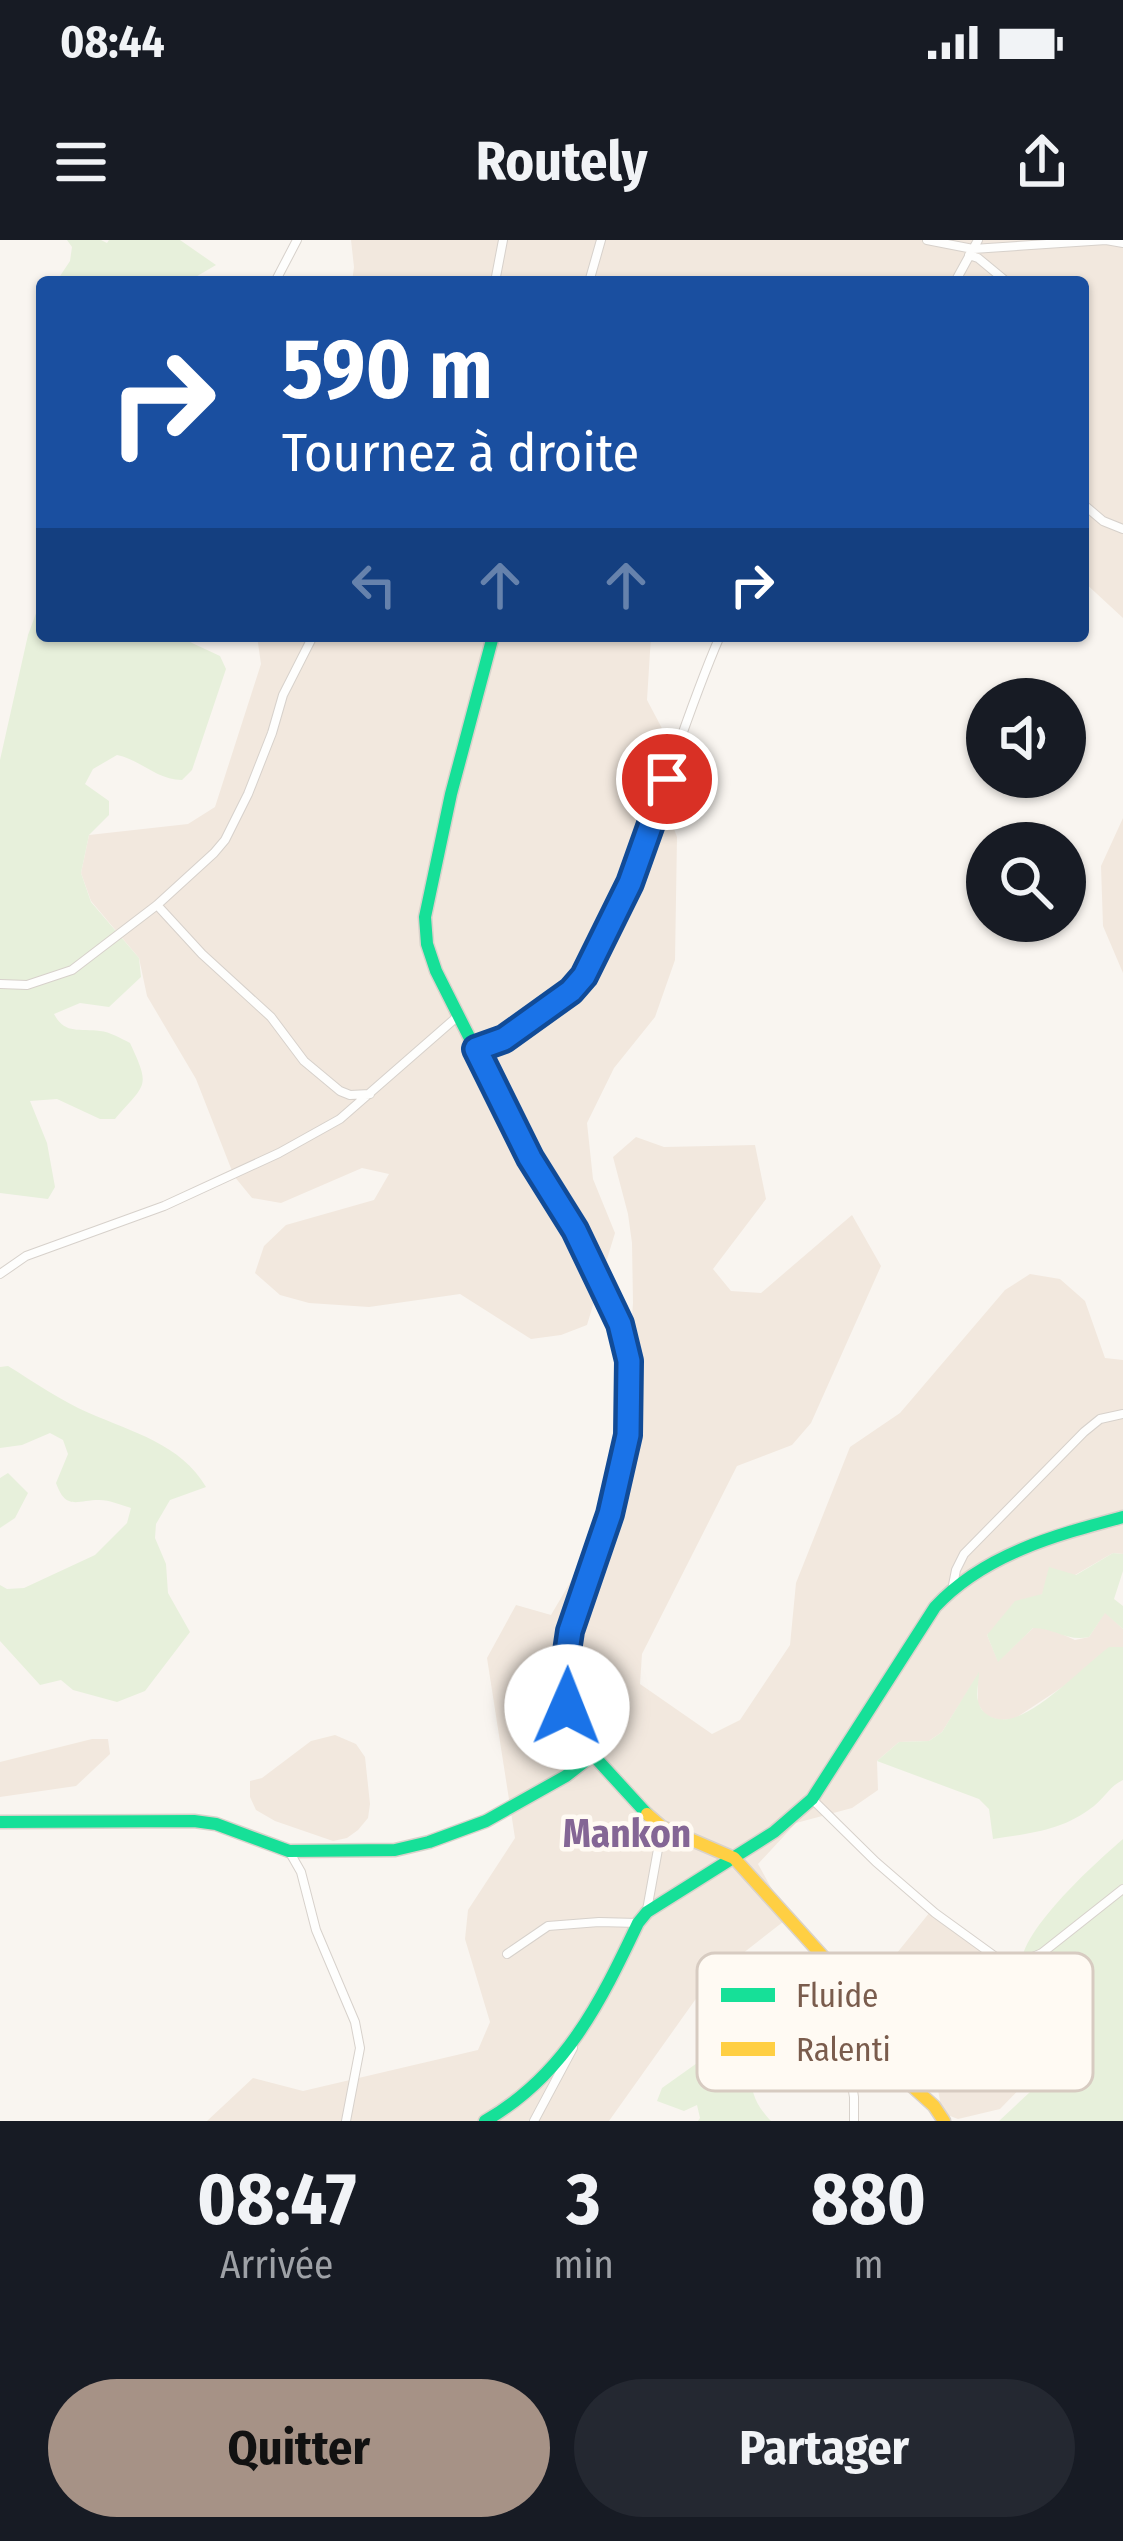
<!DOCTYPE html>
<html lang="fr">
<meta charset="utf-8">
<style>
:root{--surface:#171b24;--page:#242831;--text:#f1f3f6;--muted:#9ea1a6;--accent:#a69286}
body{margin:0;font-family:"Fira Sans Condensed",sans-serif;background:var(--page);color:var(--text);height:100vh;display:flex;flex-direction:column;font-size:45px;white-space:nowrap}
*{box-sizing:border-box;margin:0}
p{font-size:39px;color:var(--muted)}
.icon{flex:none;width:66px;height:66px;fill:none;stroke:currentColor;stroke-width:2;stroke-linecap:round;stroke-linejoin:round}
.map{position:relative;height:1881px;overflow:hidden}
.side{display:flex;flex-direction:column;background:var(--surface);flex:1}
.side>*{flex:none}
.top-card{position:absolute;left:36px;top:36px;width:1053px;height:366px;border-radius:12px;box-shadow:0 3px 9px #0004;background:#1a4fa0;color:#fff;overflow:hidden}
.controls{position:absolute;left:966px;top:438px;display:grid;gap:24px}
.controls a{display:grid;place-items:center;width:120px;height:120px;border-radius:50%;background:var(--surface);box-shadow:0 3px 9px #0004;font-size:60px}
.pin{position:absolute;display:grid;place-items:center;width:102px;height:102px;color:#fff;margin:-51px;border:6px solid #fff;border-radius:50%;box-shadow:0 3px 12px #0007}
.me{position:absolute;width:132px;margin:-66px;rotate:1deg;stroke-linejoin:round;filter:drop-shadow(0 0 9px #0008)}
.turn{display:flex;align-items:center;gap:42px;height:252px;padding:0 48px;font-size:54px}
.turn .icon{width:156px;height:156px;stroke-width:2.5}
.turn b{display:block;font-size:84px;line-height:102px}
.lanes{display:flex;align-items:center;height:114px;padding:0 48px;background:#0003;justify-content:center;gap:60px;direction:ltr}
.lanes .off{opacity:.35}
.eta{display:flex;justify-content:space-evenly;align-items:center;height:204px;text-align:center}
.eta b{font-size:72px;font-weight:700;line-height:84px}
.action{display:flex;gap:24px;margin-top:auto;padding:24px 48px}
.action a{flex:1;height:138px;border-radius:72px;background:var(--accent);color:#111;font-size:48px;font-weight:700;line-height:138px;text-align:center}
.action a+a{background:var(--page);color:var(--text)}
.status{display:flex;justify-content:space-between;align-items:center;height:84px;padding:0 60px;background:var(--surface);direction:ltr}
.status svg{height:33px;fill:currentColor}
header{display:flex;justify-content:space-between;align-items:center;height:156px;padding:0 48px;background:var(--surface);font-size:54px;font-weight:700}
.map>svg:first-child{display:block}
</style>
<div class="status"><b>08:44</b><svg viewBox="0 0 49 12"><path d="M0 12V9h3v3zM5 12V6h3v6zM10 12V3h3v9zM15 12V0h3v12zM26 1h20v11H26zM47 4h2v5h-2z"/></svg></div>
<header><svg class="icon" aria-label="menu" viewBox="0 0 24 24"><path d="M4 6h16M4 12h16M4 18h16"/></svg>Routely<svg class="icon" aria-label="share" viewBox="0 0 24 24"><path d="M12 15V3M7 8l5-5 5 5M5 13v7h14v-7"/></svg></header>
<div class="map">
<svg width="1123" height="1881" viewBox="0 0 1123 1881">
<rect width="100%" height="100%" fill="#f9f5f0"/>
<path fill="#f2e8de" d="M351,0H1123V378L1083,341V42H352L354,27Z
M257,396H651L647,460L675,513L662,556L677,597L675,720L655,777L614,828L587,883L593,939L615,993L587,1085L561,1095L531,1099L460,1054L369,1067L309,1063L280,1055L255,1033L264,1006L286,985L374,960L389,934L362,928L281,963L252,958L234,936L196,839L147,756L139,718L91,661L81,633L89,595L188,584L215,567L261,424Z
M1123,578V733L1103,686L1101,626Z
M636,897L664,907L755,905L766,959L713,1029L731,1051L761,1053L852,975L881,1026L811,1183L792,1205L737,1226L642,1414L640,1444L712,1494L740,1480L790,1405L796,1343L850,1207L900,1173L1005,1050L1030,1034L1060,1039L1085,1061L1105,1118L1123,1120V1314L1113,1313L1042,1354L987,1395L998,1421L1033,1388H1048L1075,1400L1089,1397L1105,1372L1123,1389V1407L1014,1479L1000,1480L986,1476L978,1464V1435L942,1492L929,1501L899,1502L877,1521L878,1550L852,1568L796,1583L758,1624L788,1678L710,1739L609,1881H207L253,1838L303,1851L478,1810L490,1782L465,1699L468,1670L515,1598L487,1418L516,1365L551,1375L611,1273L629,1121L633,1063L632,1003L628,974L613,917Z
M335,1495L356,1504L365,1517L370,1564L368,1578L358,1590L347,1598L333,1601L275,1581L256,1570L250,1557V1541L262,1538L311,1501Z
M92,1499H108L110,1514L76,1546L0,1557V1522Z
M930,1672L991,1719L993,1735L1069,1784L1064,1803L1000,1869L958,1879L942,1873L935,1832L883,1799L855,1765Z"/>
<path fill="#e7f0db" d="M67,0H101L107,3L109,0H180L216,25L187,42H56L70,21L72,7Z
M42,357V396H177L220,416L226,429L192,530L182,540C157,540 141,520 117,515L93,529L85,544L109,561V575L89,595L81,633L91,662L139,718L141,737L109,767L80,763L54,774C65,795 79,788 100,791C110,792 120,798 130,803C151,848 146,843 115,879H100L57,859L30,861L47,903L55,947L48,959L0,953V520L28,395Z
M8,1126C34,1142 61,1161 89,1173C132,1192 181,1204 206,1247L170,1260L156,1284L155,1298L166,1324L168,1353L190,1392L145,1451L117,1462L73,1450L61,1440L40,1445L0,1401V1345L7,1349L24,1348L95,1315L127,1283L131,1268C121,1265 110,1260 99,1260C77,1260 66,1271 56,1243L68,1214L63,1200L50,1193L22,1205L0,1208V1127Z
M8,1233L28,1253L15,1278L0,1288V1238Z
M1113,1313L1123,1314V1331L1114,1359L1123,1366V1389L1105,1373L1089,1397C1068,1402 1054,1388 1033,1388L998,1422L987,1395L1015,1361L1042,1354L1049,1327L1076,1335Z
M1109,1407H1123V1540C1110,1546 1105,1557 1094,1566C1062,1591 1031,1593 993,1599L989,1569L979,1559L877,1521L899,1502L929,1501L942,1492L979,1432C979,1441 976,1453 978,1461C981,1478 1002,1483 1016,1477C1047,1465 1082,1428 1109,1407Z
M1123,1599V1881H999L1030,1852L1077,1787C1063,1775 1027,1751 1022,1737C1007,1700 1098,1621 1123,1599Z
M729,1788L743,1794C758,1831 740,1849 771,1881H698L700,1878L697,1865L684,1871L657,1861L662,1848L700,1821Z"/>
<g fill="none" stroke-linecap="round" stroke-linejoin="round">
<defs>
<path id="street" d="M927,0L973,9L1106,0L1123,3
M969,15L978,18L1007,42
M275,42L297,0
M495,42L503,0
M589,42L601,0
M955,42L978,0
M1083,264L1103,281L1123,289
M157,665L202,714L271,777L304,821L340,851L350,855L370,854
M0,744L27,745L72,730L157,665L214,613L225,600L248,554L272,493L283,455L313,396
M475,809C504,801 556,768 576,746C591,729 598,709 608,690C653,595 678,492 720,396
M0,1034L26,1016L164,966L279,913L340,879L458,776
M953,1345L956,1330L964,1314L1084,1192L1100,1179L1123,1174
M812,1559L876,1622L935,1673L1004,1723H1019L1042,1713L1123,1649
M289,1611L301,1632L316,1690L355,1782L360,1808L346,1881
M647,1670L662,1587
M507,1714L548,1686L599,1682L638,1683
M838,1740L843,1791L854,1857V1881
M534,1881L573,1808"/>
<path id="fast" d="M493,396L451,554L425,677L427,704L436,731L530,918L575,990L620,1084L629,1121L628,1195L611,1274L570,1391L562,1445L567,1467L593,1515L647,1574
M0,1582L194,1581L216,1584L289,1611L395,1610L429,1602L486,1581L566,1536L593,1515
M485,1881C565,1835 600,1763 638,1683L647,1672L774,1592L812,1559L935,1367C984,1314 1056,1295 1123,1277"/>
<path id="slow" d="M647,1574L662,1587L734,1618L837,1732L893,1829L934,1866L944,1881"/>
</defs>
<use href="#street" stroke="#d7d1cb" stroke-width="10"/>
<use href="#fast" stroke="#d9d2cb" stroke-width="15"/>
<use href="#slow" stroke="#d9d2cb" stroke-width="15"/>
<use href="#street" stroke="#fefefd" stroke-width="8"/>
<use href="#fast" stroke="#16e098" stroke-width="12"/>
<use href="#slow" stroke="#ffcf43" stroke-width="12"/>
</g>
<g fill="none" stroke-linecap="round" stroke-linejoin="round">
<defs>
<path id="route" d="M567,1467L562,1445L570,1391L610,1274L628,1195L629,1121L620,1084L575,990L530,918L476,809L504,799L571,751L584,736L630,643L667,539"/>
</defs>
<use href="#route" stroke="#114b97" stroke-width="30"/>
<use href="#route" stroke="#1a73e8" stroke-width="21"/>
</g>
<g text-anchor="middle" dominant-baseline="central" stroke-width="9" stroke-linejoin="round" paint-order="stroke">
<g font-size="39" font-weight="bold" fill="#846695" stroke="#fffaf3">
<text x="627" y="1594">Mankon</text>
</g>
</g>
<rect x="697" y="1713" width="396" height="138" rx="18" fill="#fffaf3" stroke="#d7cbc1" stroke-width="3"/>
<rect x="721" y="1748" width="54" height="14" fill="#16e098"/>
<rect x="721" y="1802" width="54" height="14" fill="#ffcf43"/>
<g font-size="33" fill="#7a5c4d">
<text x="796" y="1767">Fluide</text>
<text x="796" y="1821">Ralenti</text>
</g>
</svg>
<div class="controls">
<a><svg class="icon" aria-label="sound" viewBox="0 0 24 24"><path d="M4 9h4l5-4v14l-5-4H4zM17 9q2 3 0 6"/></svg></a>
<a><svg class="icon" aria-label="search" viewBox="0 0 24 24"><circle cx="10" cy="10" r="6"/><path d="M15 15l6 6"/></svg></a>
</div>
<div class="pin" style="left:667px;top:539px;background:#d93025"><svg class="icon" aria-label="arrive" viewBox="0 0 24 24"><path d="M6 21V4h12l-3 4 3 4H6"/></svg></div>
<svg class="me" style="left:567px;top:1467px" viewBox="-20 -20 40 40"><circle r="19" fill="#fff"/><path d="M0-13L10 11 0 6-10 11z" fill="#1a73e8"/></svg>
<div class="top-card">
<div class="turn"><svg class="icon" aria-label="right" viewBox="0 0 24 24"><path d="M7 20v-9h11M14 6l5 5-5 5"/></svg><div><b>590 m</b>Tournez à droite</div></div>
<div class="lanes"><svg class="icon off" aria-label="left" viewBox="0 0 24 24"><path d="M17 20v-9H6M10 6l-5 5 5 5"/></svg><svg class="icon off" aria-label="ahead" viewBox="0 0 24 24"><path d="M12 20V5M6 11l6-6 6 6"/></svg><svg class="icon off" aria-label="ahead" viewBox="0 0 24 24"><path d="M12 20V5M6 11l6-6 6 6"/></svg><svg class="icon" aria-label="right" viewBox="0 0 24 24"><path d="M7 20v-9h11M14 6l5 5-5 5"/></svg></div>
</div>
</div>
<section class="side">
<div class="eta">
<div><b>08:47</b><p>Arrivée</p></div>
<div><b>3</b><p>min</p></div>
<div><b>880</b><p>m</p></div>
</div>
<div class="action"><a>Quitter</a><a>Partager</a></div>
</section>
